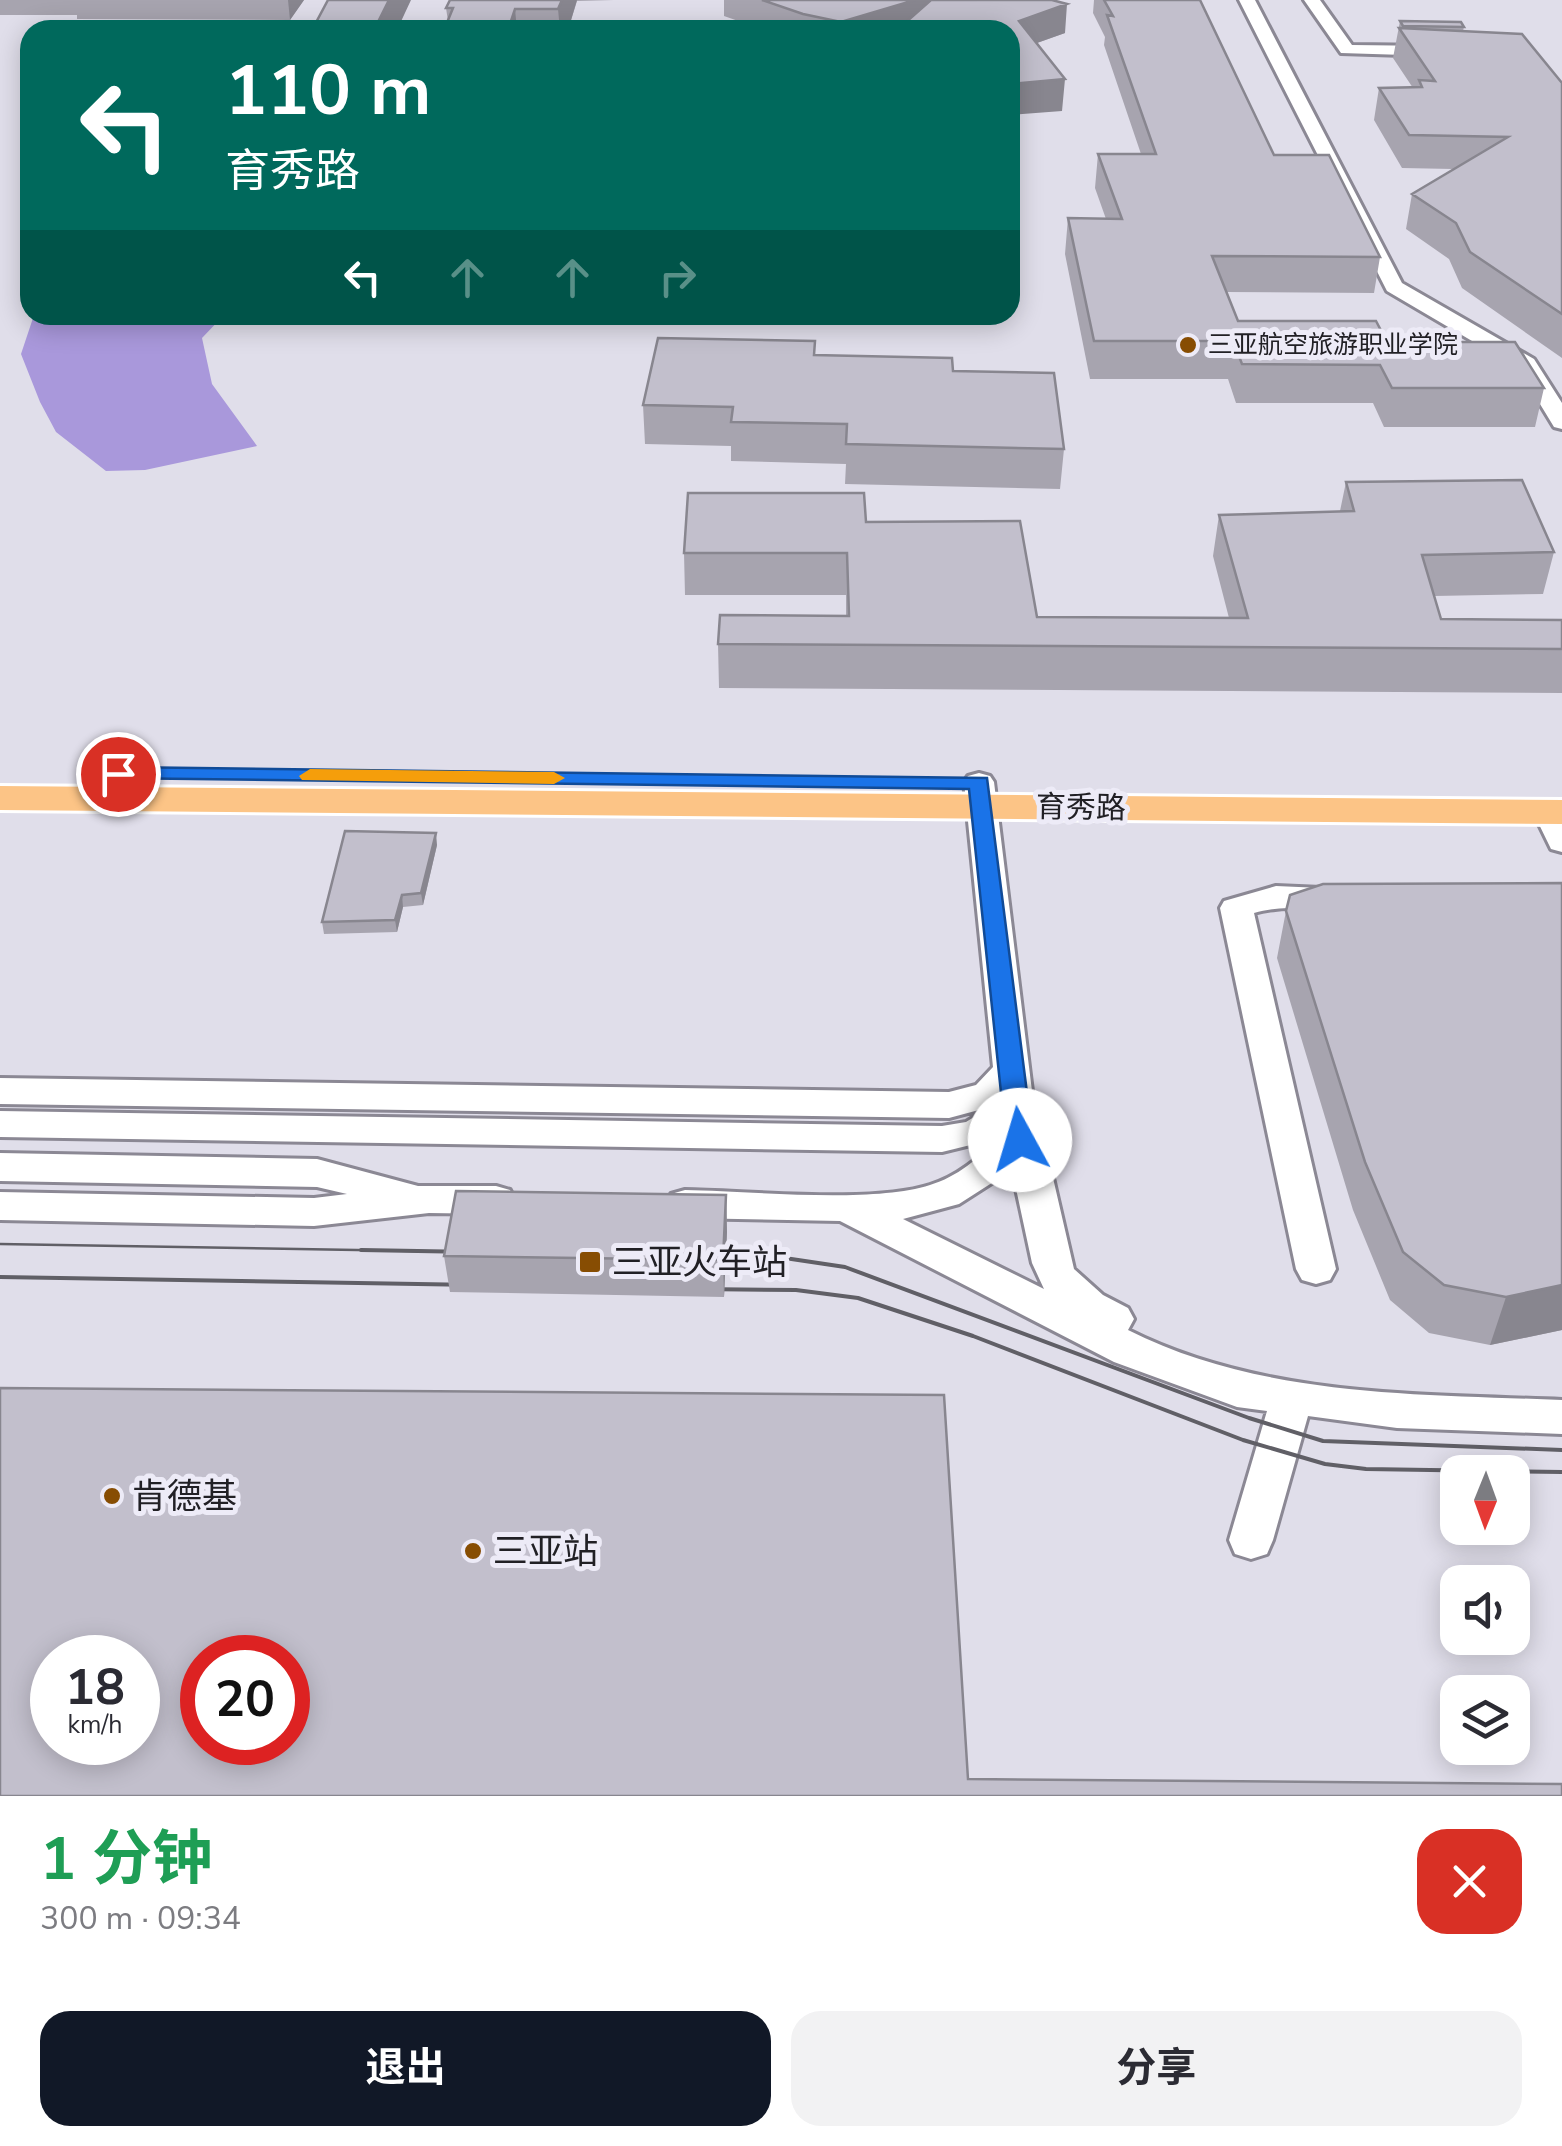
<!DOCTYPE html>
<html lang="zh">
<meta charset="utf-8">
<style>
:root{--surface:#fff;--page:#f2f2f3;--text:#2b2b33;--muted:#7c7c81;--accent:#111827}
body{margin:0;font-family:"Nunito Sans","Noto Sans SC",sans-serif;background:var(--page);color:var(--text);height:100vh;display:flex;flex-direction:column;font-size:38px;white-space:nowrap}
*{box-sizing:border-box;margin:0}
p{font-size:32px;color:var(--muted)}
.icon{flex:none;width:55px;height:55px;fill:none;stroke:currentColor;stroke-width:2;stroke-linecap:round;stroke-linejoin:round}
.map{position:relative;height:1796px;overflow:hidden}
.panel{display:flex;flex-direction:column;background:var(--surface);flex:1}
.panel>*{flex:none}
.top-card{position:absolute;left:20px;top:20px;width:1000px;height:305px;border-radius:30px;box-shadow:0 5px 25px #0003;background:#00695c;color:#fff;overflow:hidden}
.needle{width:65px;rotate:181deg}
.fabs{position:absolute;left:1440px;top:1455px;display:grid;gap:20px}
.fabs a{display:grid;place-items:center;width:90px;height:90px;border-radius:20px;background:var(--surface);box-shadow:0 5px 25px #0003;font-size:50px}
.speed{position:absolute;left:30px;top:1635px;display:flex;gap:20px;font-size:50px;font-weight:700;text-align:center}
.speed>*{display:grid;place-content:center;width:130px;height:130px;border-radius:50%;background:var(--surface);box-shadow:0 5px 25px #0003;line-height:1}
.speed small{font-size:25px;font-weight:400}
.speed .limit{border:15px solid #d22;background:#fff;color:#111}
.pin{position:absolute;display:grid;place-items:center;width:85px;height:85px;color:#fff;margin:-42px;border:5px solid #fff;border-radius:50%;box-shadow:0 2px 10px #0007}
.me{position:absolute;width:110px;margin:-55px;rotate:354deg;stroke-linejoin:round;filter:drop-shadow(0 0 8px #0008)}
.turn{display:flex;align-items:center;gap:35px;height:210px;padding:0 40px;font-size:45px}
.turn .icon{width:130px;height:130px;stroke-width:2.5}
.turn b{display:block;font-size:70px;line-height:85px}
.lanes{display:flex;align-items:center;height:95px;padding:0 40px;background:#0003;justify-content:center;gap:50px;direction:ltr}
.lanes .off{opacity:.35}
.round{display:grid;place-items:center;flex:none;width:105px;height:105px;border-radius:30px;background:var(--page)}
.headline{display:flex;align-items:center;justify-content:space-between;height:170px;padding:0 40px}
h1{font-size:60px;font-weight:700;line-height:75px;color:#1e9e55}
.action{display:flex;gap:20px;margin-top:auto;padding:20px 40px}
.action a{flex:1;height:115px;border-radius:30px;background:var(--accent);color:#fff;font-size:40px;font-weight:700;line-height:115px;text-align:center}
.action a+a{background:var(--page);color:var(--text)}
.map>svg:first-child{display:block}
</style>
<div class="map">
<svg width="1562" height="1796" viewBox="0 0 1562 1796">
<rect width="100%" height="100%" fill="#e0deea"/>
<path fill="#a998db" d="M34,315H224L202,338L212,384L257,446L145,470L106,471L56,432L40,402L21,354Z"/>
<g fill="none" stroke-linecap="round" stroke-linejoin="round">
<defs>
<path id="minor" d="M1239,0H1255L1402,283L1534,359L1562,403V429L1554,427L1518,368L1387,291Z
M1304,0H1320L1352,45L1436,46L1444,51L1436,56L1341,53Z
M979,773L990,776L994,782L1038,1140L1053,1178L1074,1269L1103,1295L1128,1308L1134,1319L1128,1330C1261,1397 1416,1394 1562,1400V1434L1397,1428L1308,1416L1273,1540L1267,1554L1251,1559L1235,1554L1229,1540L1267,1411L1237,1407L1114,1362L840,1221L685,1218L671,1214L666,1204L671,1194L685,1190C751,1191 870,1204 930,1185C957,1177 979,1158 999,1138L942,1152L0,1137V1111L942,1126L966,1122L990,1107L949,1118L0,1104V1078L949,1092L976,1085L993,1067L964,782L968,776ZM1012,1170L1032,1263L1044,1289L903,1219L959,1204Z
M1548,803L1562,810V852L1551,849L1533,812L1537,805Z
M1276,886L1344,889L1349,896L1344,903C1314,911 1284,904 1254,913L1336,1269L1330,1280L1316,1284L1302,1280L1296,1269L1220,908L1224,901Z
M0,1153L317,1159L418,1186H496L510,1190L515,1200L510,1210L496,1214L429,1213L314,1226L0,1220V1192L314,1198L347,1194L317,1187L0,1181Z"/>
<path id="major" d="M0,786L1562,800V824L0,810Z"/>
</defs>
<use href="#minor" stroke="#8b8894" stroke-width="6"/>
<use href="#major" stroke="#fff" stroke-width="6"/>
<use href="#minor" fill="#fff" fill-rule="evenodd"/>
<use href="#major" fill="#fcc486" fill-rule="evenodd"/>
<path stroke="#605f66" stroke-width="2.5" d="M0,1244L474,1252"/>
<path stroke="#605f66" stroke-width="4" d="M361,1250L474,1252
M699,1256L778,1257L845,1267L1249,1418L1323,1441L1562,1450
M0,1277L477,1285
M697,1289L796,1290L858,1298L973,1336L1243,1440L1325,1464L1366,1469L1562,1472"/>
</g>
<path fill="#a7a4af" d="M0,0H304L290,20L77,19V15H0Z
M450,0H614L577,1L568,30H444L448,21L446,8Z
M724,0H1052L1065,33L1037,43L1062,111L1010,30H764L724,16Z
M1094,0H1200L1274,155L1380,257L1374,293L1226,292L1238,321L1387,342L1544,388L1535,427H1384L1373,403H1236L1228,379H1090L1065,254L1068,218L1106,219L1095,188L1098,154H1141L1104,45L1105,37L1093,13Z
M1400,21L1464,27L1463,31L1562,83V358L1462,288L1449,259L1406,229L1412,194L1453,169L1402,168L1374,120L1379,88H1413L1393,58Z
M815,341V355L953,371L1064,449L1060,489L845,484L846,464L731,461V446L645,444L643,405Z
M1346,482L1554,552L1543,594L1434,596L1441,619L1562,620V693L719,688L718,644L846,616V595H685L684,553L866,522L1037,617L1229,618L1213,556L1219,515L1340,511Z
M437,845L423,905L403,907L397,932L324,934L322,922Z
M1286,911L1562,1330L1490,1345L1429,1333L1390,1300L1353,1210L1277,958Z
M726,1195L727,1232L724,1297L450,1292L444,1256Z"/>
<path fill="#88868f" d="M288,0H304L290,20Z
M389,0H411L397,30H374Z
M562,0H577L568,30H560L558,9Z
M915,0H938L912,30H841V22Z
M1067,4L1065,33L1017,50L1019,21Z
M515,9L517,30H508Z
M1065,79L1062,111L1010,115V84Z
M436,833L437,845L423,905L421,893Z
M402,895L403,907L397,932L395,920Z
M726,1195L727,1232L724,1297L723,1260Z
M1562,1285V1330L1490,1345L1506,1297Z"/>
<path fill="#c2bfcc" stroke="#88868f" stroke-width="2.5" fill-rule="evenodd" d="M328,0H389L374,30H312Z
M450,0H562L558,9H515L508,30H444L453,8H446Z
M762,0H915L841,22L803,14Z
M931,0H1052L1067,4L1019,21L1065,79L1010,84V30H897Z
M1104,0H1200L1274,155H1329L1380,257L1212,256L1238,321H1376L1387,342H1515L1544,388H1392L1380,365L1242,364L1233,341H1094L1068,218L1122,219L1098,154H1156L1107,15L1113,16Z
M1400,21L1461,22L1464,27L1403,26Z
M1399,28L1522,34L1562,83V314L1470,252L1456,223L1412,194L1508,137L1409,135L1379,88L1422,87L1419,80L1435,81Z
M658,338L815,341L814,355L952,358L953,371L1054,373L1064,449L846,444L847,424L731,422L733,407L643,405Z
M1522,480L1554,552L1422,555L1441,619L1562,620V649L718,644L720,615L849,616L847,553H684L688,493H864L866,522L1020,521L1037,617L1248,618L1219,515L1354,511L1346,482Z
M345,831L436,833L421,893L402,895L395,920L322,922Z
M1562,883V1285L1506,1297L1444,1285L1403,1252L1365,1162L1286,911L1290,895L1323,884Z
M456,1191L726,1195L723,1260L444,1256Z
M0,1388L944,1395L968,1779L1562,1784V1796H0ZM52,1658H138V1742H52ZM202,1658H288V1742H202Z"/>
<path fill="#1a73e8" stroke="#114b97" stroke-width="2.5" d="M118,767L987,778L1033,1140L1029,1147H1010L1006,1140L969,789L110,778L107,774L110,769Z"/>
<path fill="#f59e0b" d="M310,769L554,772L565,778L554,784L302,780L299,776Z"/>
<g fill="#874d03" stroke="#edebf7" stroke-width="4">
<circle cx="1188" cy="345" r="10"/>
<rect x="578" y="1250" width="24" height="24" rx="5"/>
<circle cx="112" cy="1496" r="10"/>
<circle cx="473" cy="1551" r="10"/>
</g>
<g text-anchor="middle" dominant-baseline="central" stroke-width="10" stroke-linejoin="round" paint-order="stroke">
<g font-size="25" fill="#212025" stroke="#edebf7" text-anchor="start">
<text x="1208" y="345">三亚航空旅游职业学院</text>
</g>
<g font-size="30" fill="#212025" stroke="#edebf7">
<text transform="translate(1081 808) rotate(1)">育秀路</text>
</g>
<g font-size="35" fill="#212025" stroke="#edebf7" text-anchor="start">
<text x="612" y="1262">三亚火车站</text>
<text x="132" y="1496">肯德基</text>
<text x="493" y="1551">三亚站</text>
</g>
</g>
</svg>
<div class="fabs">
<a><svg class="needle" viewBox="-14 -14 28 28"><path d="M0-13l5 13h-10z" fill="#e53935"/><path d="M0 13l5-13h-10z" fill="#7c7c81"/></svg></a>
<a><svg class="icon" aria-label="sound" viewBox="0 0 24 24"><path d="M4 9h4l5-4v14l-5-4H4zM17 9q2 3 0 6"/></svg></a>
<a><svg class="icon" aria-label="layers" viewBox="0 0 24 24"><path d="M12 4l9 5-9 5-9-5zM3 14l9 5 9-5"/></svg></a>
</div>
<div class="speed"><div>18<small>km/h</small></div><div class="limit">20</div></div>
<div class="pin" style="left:118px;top:774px;background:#d93025"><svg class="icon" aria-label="arrive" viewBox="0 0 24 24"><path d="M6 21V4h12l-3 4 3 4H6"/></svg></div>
<svg class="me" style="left:1020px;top:1140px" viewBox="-20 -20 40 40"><circle r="19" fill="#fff"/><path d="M0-13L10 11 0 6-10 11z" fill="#1a73e8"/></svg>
<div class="top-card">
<div class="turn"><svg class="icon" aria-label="left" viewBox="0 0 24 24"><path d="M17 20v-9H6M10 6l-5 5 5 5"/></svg><div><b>110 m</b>育秀路</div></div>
<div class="lanes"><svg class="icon" aria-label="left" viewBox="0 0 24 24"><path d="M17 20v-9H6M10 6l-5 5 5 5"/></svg><svg class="icon off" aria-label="ahead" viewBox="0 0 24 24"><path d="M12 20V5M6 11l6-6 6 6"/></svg><svg class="icon off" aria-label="ahead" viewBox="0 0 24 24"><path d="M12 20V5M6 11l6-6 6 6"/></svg><svg class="icon off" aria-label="right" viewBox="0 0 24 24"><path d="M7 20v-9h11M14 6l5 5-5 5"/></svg></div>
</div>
</div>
<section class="panel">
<div class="headline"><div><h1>1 分钟</h1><p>300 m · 09:34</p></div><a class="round" style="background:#d93025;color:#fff"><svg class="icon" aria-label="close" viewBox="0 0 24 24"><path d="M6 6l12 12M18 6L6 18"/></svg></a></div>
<div class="action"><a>退出</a><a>分享</a></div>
</section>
